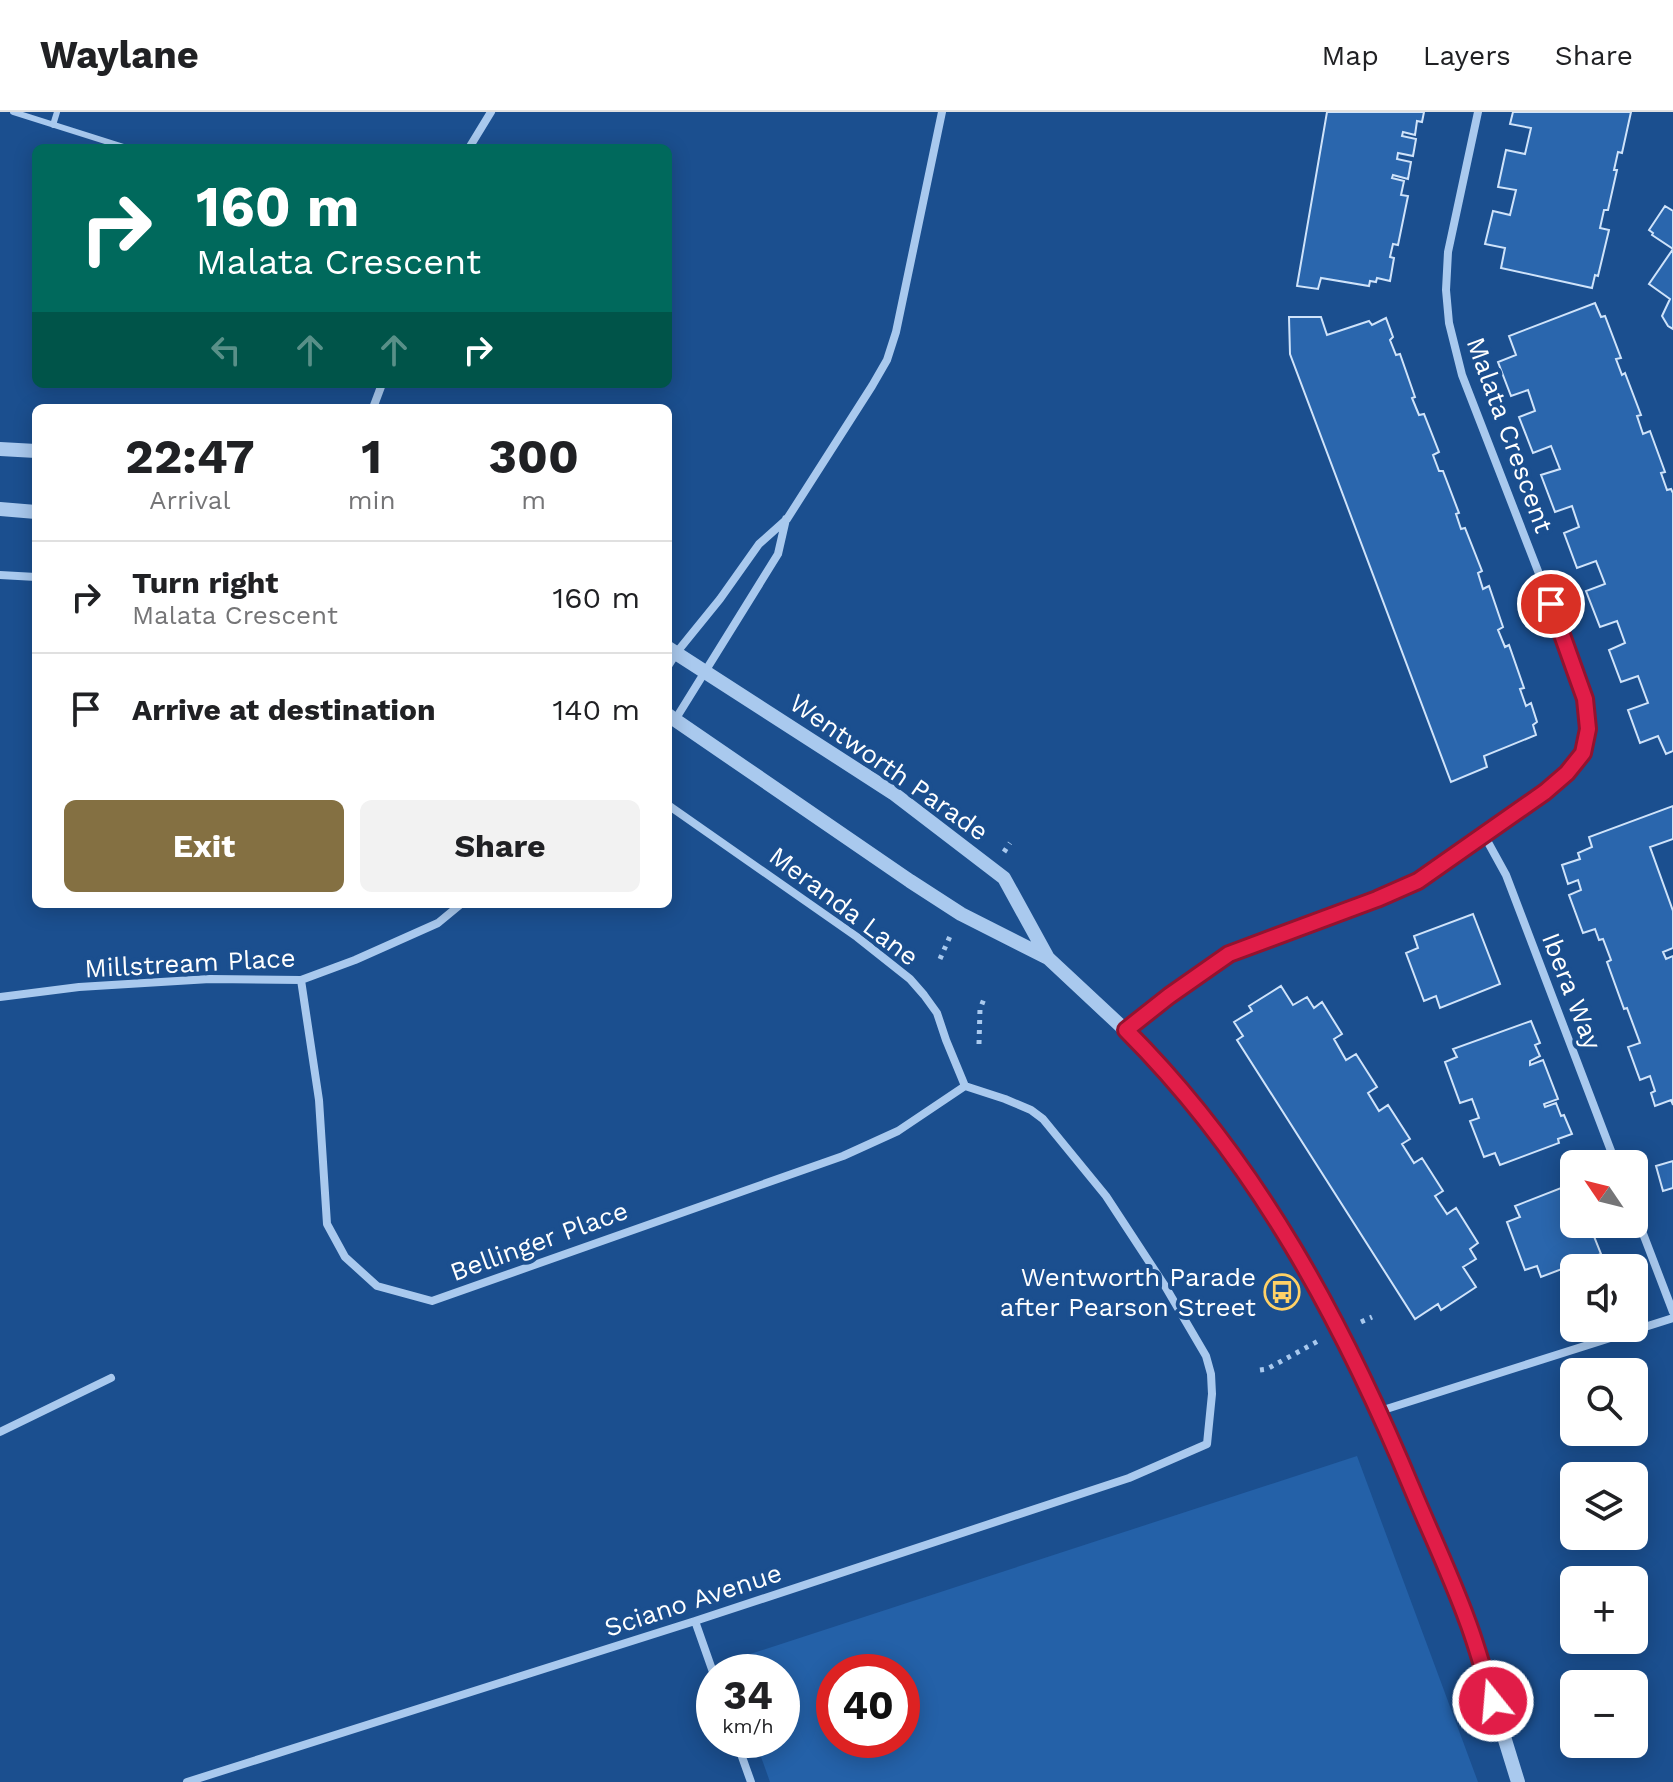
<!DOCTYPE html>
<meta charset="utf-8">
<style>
:root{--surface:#fff;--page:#f2f2f2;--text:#202124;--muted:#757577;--line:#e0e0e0;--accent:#847042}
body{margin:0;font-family:"Work Sans",sans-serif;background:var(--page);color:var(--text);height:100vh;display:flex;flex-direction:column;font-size:30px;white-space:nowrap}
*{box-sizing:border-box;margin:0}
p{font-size:26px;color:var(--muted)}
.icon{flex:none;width:44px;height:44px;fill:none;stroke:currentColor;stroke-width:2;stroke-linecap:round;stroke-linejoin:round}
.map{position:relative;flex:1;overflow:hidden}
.sheet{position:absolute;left:32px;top:292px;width:640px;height:504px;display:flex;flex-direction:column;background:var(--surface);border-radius:12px;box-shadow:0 4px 20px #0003}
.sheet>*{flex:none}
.banner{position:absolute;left:32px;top:32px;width:640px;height:244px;border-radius:12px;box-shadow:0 4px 20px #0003;background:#00695c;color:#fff;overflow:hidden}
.needle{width:52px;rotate:305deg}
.fabs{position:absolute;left:1560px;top:1038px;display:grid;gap:16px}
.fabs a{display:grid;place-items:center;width:88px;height:88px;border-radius:12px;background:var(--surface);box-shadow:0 4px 20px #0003;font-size:40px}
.speed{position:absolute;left:696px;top:1542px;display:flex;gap:16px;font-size:40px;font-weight:700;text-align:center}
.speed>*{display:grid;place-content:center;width:104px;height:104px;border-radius:50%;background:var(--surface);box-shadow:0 4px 20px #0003;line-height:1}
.speed small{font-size:20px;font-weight:400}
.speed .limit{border:12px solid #d22;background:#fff;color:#111}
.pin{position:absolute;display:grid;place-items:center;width:68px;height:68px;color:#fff;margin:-34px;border:4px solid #fff;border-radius:50%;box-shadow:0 2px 8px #0007}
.me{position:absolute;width:88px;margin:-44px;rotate:343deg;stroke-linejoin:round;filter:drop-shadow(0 0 6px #0008)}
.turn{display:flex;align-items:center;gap:28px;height:168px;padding:0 32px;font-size:36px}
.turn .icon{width:104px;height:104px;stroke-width:2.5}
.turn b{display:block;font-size:56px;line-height:68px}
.lanes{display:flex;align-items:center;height:76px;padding:0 32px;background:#0003;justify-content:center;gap:40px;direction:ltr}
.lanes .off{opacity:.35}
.eta{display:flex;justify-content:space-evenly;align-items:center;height:136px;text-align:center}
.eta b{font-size:48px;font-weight:700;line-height:56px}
.button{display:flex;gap:16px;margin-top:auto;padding:16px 32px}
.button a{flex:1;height:92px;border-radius:12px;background:var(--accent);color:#fff;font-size:32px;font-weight:700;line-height:92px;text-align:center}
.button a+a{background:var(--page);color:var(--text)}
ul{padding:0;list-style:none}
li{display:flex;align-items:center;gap:24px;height:112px;padding:0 32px;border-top:2px solid var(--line)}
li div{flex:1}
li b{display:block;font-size:30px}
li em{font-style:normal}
header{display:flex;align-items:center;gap:48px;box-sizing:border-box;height:112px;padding:0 40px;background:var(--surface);border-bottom:2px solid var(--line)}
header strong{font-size:38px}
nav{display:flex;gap:44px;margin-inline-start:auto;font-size:28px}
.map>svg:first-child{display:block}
</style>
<header>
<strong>Waylane</strong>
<nav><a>Map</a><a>Layers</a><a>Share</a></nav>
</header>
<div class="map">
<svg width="1673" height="1670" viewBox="0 0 1673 1670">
<rect width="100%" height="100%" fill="#1b4f8f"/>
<path fill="#2461a8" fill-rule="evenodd" d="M1357,1344L1478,1670H770L755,1628H782V1560H732L729,1549ZM834,1560H902V1628H834Z"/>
<path fill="#2a66ad" stroke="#cfe3fa" stroke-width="2" d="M1327,0H1424L1422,10L1417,9L1415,23L1403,20L1402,24L1416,27L1413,44L1398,41L1397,47L1411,50L1408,67L1393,63L1392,66L1404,69L1401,83L1408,84L1398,133L1393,132L1390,145L1394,146L1390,169L1377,166L1376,170L1370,169L1369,174L1321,166L1318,177L1297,174Z
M1513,0H1631L1622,41L1618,40L1614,58H1617L1608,98H1604L1600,116L1609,118L1598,164L1595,163L1592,176L1501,156L1505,136L1485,132L1493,99L1510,103L1516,78L1498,75L1506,38L1525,42L1531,16L1510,12Z
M1665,94L1673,99V217L1668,214L1662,204L1670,187L1649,172L1673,137L1652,123L1653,121L1649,118Z
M1595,191L1601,205L1605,204L1621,246L1616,247L1622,263L1625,261L1641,303L1637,304L1643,322L1650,319L1665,360L1661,361L1667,378L1671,377L1673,381V639L1666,642L1658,624L1640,631L1628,598L1648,591L1638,564L1621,570L1609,538L1625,531L1617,509L1600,515L1586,479L1605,472L1596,449L1577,456L1564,421L1579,415L1572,394L1555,400L1541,363L1560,357L1551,334L1533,341L1519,305L1535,299L1528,278L1511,284L1498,250L1516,243L1509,224Z
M1289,205H1321L1327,223L1369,209L1372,213L1386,206L1393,225L1390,228L1396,243L1400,242L1415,285L1412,286L1419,303L1424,302L1439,340L1433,343L1439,359H1443L1459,401L1456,402L1461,417L1465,416L1482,459L1478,461L1483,477L1489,474L1503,515L1498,518L1505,535L1509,533L1524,576L1520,577L1526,594L1531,591L1537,610L1533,613L1536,623L1484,644L1487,655L1451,670L1290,242Z
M1673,694V727L1650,735L1673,799V836L1663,840L1666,847L1673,844V993L1671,988L1655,994L1651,981L1655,979L1650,964L1640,968L1628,935L1640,931L1627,896L1624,897L1607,850L1611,848L1603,827L1599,828L1595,817L1583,821L1569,783L1581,778L1578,768L1568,772L1562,753L1580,747L1578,741L1592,735L1589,725Z
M1473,802L1500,872L1440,896L1436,884L1424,889L1406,841L1418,836L1414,824Z
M1281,874L1293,893L1307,885L1314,896L1322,890L1342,922L1334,927L1346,948L1356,942L1377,975L1368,981L1379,999L1388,993L1410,1027L1402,1032L1414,1051L1422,1046L1443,1079L1435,1084L1447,1102L1456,1096L1478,1131L1470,1137L1476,1147L1463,1155L1476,1175L1441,1198L1438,1192L1415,1207L1237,928L1243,924L1234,910L1252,899L1249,894Z
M1531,909L1540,931L1535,933L1540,944L1530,949V953L1543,948L1558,987L1544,992L1545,995L1556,991L1561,1004L1564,1003L1572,1022L1558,1027L1559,1031L1500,1053L1495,1041L1484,1045L1470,1009L1479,1006L1472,987L1460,991L1445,950L1457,945L1453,937Z
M1673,1049V1076L1663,1079L1656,1054Z
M1574,1071V1112H1589L1601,1142L1541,1165L1537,1154L1525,1158L1507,1110L1520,1105L1515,1094Z"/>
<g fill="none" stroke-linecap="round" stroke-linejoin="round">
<path stroke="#a9c9ee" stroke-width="5" stroke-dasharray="4 6" stroke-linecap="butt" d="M1004,740L1010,731
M940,847L951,822
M979,932L980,897L984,887
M1361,1210L1372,1205
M1260,1258L1267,1257L1320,1228"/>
<path stroke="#a9c9ee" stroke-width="6" d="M13,0L127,36
M53,13L57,0"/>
<path stroke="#a9c9ee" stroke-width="8" d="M469,36L491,0
M373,296L382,272
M0,463L36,465
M668,554L677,540L720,487L759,432L787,407L872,274L887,248L896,220L942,0
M675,608L778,442L786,407
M1484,723L1506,763L1616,1052
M301,868L319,988L327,1112L345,1145L377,1174L432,1189L843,1044L898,1019L965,974
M0,885L79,875L210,867L301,868L355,848L438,811L461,792
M1126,918L1169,884L1229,842L1377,787L1418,769L1545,680L1567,661L1583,641L1588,617L1585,587L1562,521L1462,263L1449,211L1446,178L1448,140L1478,0
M1634,1098L1673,1200
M1380,1299L1673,1206
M0,1320L111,1266
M695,1509L714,1563
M736,1628L751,1670
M187,1670L695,1509L1129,1366L1207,1332L1212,1282L1211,1262L1206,1244L1165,1174L1106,1084L1043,1007L1031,998L1005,987L965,974L946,928L937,901L924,883L910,867L857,825L668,693"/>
<path stroke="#a9c9ee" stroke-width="14" d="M0,337L36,339
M0,397L36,400
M668,536L893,681L1004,766L1048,846
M668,603L910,769L961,802L1048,846L1138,930L1190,989L1262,1086L1292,1133L1321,1184L1380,1299L1468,1508L1518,1670"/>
</g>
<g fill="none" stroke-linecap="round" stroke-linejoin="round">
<defs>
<path id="route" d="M1493,1589C1484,1562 1477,1534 1467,1508C1451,1464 1431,1422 1413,1379C1343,1210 1257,1049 1126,918L1169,884L1229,842L1377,787L1418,769L1545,680L1567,661L1583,641L1588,617L1585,587L1551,492"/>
</defs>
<use href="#route" stroke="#92132f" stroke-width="20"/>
<use href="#route" stroke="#e11d48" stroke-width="14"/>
</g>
<defs>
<symbol id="bus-ring" viewBox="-11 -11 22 22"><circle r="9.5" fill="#1b4f8f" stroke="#ffd166" stroke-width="1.5"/><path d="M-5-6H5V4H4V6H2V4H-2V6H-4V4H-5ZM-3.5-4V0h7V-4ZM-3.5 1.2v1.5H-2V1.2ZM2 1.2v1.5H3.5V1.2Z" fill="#ffd166"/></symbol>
</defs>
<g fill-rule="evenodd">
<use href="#bus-ring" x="1262" y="1160" width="40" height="40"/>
</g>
<g text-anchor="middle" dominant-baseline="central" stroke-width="8" stroke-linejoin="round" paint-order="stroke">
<g font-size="26" fill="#fff" stroke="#1b4f8f">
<text transform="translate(1510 323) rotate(70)">Malata Crescent</text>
<text transform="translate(889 655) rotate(35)">Wentworth Parade</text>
<text transform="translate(844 794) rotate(37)">Meranda Lane</text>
<text transform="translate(190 851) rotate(-3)">Millstream Place</text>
<text transform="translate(1572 879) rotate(69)">Ibera Way</text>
<text transform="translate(539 1129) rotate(-20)">Bellinger Place</text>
<text transform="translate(693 1488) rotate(-18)">Sciano Avenue</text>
</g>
<g font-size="26" fill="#fff" stroke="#1b4f8f" text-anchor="end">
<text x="1256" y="1165">Wentworth Parade<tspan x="1256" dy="30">after Pearson Street</tspan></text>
</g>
</g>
</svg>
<div class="fabs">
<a><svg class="needle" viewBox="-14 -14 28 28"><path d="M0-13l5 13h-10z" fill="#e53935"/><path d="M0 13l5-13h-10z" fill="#757577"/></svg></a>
<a><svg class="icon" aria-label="sound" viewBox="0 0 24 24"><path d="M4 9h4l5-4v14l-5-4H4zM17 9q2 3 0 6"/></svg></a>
<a><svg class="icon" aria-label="search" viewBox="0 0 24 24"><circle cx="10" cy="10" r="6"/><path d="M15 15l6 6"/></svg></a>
<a><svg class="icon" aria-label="layers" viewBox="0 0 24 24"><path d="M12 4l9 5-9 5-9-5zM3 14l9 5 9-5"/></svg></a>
<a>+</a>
<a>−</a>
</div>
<div class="speed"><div>34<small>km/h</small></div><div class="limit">40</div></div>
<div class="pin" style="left:1551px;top:492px;background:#d93025"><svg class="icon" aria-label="arrive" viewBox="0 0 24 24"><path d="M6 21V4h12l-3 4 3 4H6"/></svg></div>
<svg class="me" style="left:1493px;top:1589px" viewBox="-20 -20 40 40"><circle r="17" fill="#e11d48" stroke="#fff" stroke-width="3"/><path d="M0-11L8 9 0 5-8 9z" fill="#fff"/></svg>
<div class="banner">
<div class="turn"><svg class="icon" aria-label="right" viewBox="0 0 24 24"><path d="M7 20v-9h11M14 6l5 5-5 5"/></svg><div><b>160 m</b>Malata Crescent</div></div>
<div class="lanes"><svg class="icon off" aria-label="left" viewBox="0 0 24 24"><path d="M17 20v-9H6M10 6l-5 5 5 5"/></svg><svg class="icon off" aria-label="ahead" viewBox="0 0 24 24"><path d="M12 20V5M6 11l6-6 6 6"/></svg><svg class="icon off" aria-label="ahead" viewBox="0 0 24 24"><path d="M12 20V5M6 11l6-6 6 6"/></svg><svg class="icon" aria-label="right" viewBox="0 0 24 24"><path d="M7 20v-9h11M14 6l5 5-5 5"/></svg></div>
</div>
<section class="sheet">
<div class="eta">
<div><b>22:47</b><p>Arrival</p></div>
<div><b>1</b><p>min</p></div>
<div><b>300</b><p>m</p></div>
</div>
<ul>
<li><svg class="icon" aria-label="right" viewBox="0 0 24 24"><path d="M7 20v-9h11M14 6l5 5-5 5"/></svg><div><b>Turn right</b><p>Malata Crescent</p></div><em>160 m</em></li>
<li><svg class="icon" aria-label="arrive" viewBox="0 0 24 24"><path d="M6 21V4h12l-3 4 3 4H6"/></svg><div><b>Arrive at destination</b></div><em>140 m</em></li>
</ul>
<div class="button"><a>Exit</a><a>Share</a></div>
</section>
</div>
